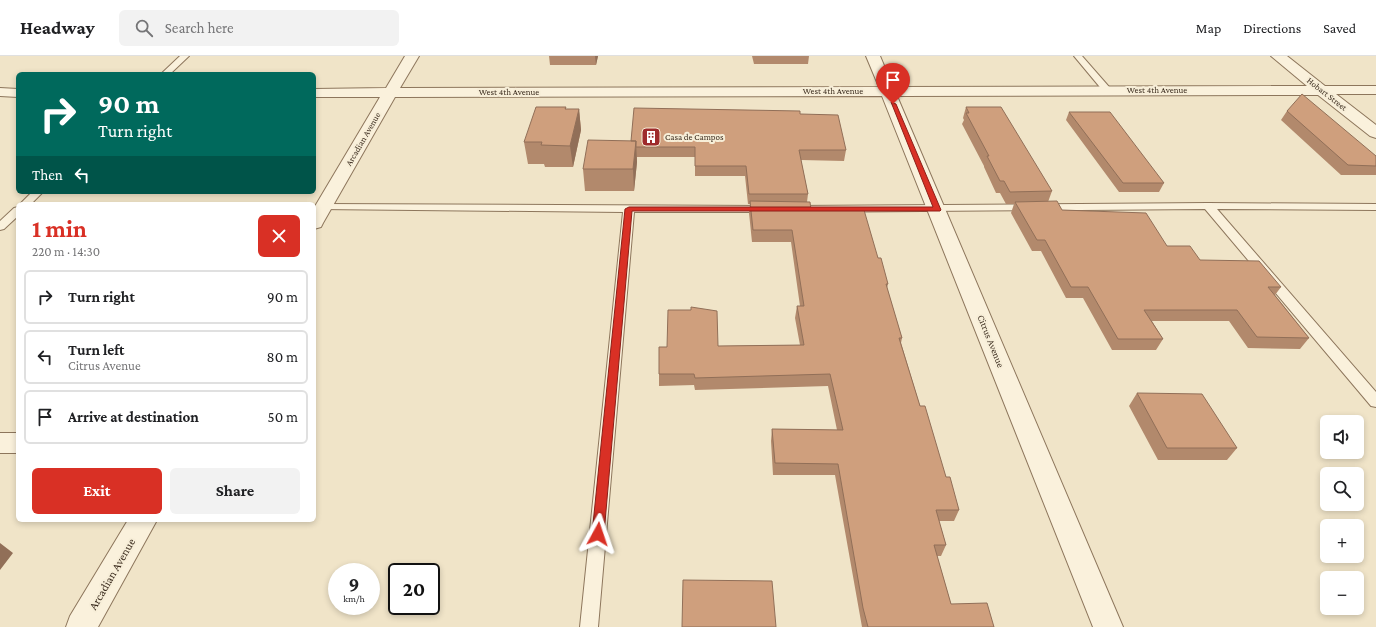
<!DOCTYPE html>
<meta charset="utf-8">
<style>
:root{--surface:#fff;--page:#f2f2f2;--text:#202124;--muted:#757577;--line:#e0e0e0;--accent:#d93025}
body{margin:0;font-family:"Crimson Pro",serif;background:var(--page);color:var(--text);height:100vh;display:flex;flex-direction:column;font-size:15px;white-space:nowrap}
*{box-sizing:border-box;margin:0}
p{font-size:13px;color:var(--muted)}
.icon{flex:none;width:22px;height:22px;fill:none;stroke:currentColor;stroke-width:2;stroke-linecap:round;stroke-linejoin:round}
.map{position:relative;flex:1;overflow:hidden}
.side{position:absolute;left:16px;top:146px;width:300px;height:320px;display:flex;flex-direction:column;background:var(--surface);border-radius:6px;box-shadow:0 2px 6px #0003}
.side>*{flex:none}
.guide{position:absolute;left:16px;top:16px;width:300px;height:122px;border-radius:6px;box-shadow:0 2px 6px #0003;background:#00695c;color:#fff;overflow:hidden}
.controls{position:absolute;left:1320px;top:359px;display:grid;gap:8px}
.controls a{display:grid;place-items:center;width:44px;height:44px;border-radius:6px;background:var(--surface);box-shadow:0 2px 6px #0003;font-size:20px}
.speed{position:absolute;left:328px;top:507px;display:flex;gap:8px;font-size:20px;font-weight:700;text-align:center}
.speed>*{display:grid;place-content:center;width:52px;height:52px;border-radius:50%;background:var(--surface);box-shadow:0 2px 6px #0003;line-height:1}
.speed small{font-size:10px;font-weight:400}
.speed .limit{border:2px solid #111;border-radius:6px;background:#fff;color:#111}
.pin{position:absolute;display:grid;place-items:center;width:34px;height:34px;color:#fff;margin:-41px -17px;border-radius:50% 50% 50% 0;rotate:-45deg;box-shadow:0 0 4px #0007}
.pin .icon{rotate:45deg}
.me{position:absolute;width:44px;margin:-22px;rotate:5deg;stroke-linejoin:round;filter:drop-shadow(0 0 3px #0008)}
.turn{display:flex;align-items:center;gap:14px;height:84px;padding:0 16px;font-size:18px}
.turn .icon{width:52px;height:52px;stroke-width:2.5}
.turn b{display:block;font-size:28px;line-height:34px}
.then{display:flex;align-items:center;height:38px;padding:0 16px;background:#0003;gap:8px;font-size:15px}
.round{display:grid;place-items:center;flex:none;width:42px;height:42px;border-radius:6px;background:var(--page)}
.head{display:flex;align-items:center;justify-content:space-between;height:68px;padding:0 16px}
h1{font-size:24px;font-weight:700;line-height:30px;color:var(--accent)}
.action{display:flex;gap:8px;margin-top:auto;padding:8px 16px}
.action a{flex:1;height:46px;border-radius:6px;background:var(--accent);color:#fff;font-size:16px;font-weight:700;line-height:46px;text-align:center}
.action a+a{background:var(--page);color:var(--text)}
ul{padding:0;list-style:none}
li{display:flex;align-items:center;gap:12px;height:54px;margin:0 8px 6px;padding:0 8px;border:2px solid var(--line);border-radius:6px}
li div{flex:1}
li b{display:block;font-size:15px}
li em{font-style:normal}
header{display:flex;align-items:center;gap:24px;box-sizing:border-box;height:56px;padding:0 20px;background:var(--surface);border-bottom:1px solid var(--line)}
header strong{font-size:19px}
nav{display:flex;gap:22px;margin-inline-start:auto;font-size:14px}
.search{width:280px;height:36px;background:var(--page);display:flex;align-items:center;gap:10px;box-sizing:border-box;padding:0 14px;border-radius:6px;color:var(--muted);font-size:15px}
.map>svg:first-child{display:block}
</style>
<header>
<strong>Headway</strong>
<div class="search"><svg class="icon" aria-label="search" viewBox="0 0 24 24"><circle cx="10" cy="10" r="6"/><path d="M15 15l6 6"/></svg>Search here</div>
<nav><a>Map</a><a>Directions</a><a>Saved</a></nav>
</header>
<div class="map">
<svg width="1376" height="571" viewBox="0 0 1376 571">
<rect width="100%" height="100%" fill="#f0e4c8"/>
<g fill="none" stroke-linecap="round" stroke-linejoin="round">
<defs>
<path id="service" d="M180,0H189L170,18H161Z
M1074,0H1082L1110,32V36H1104Z
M32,136H43L31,148H20Z
M1208,147L1376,148V154L1217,153L1376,336V351L1371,350L1205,153L795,156L790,153L795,150Z
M323,148L767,150L772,153L767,156H634L598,571H580L623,156L319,153L318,151L319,149Z
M18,151V160L4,173L0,174V165L14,152Z"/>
<path id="minor" d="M405,0H419L400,32L879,31L866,0H880L893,31L1307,30L1271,0H1287L1325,30H1376V38H1336L1376,69V82L1370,80L1318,39L897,40L1123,571H1093L882,40L395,41L323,167L321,171L314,173V152L380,41H314V33L386,32Z
M0,32L18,33V41L0,40Z
M0,377H18V397H0Z
M128,464H157L98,571H66L70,560Z"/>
</defs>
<use href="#service" stroke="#8d765c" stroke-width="2"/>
<use href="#minor" stroke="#8d765c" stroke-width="2"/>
<use href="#service" fill="#faf1dc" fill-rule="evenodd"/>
<use href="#minor" fill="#faf1dc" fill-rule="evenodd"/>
</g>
<path fill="#b2896c" d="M549,0H598L596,9H550Z
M752,0H809L808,8H754Z
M566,51V53H579L581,74L573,111H545L544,108H528L524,86Z
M966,51L1052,135L1048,146L1062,154L1167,190L1200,204L1281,231L1275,239L1309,282L1300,293L1248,292L1229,265H1152L1163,283L1156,294H1112L1083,242H1066L1041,195H1032L1011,157L1014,148H1006L1000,137H996L984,111V110L962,68L964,64L963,62Z
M1287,55L1376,100V119H1341L1281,64Z
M1069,56L1164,127L1159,136H1119L1066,64Z
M800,58L846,94L844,105L801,104L808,138L807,146L811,154L878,202L888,228L887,232L902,282L901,287L920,350L946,421L959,454L954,465H939L946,489L941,500H937L951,548L994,571H862L835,419H773L771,385L772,373L837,374L828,330L695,334L694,329L659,330V318L718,290L800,289L795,262L797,250H800L791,186H752L749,157L750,148H748L745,120H695V101H637V106L634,135H585L583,113L631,85Z
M1137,337L1237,392L1227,404H1158L1129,350Z"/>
<path fill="#916f58" d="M595,0H598L596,9Z
M579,53L581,74L573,111L570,90Z
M636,85L637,106L634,135L633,113Z
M0,487L13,497L0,514Z"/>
<path fill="#cf9f7d" stroke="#916f58" d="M1302,38L1376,100V110L1348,109L1287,55Z
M536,51H566L565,53H579L570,90L541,89L542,86H524Z
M966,51H1001L1052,135L1010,136L1004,125H1000L987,100H989L966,57H969Z
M634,52L800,55V58L838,59L846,94H799L808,138H749L746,110H695V91H636V85H631Z
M1069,56H1110L1164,127H1123Z
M588,84L636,85L633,113H583Z
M750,145L810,146L811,154H864L878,202H881L888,228H886L902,282H899L920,350H925L946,421H950L959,454H936L946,489H934L951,548L987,547L994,571H868L863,552L838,408L775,407L772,373L843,374L830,318L695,322L694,318H659V291H667L668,254H691V251L717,255L718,290L804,289L797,250H804L792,174H753Z
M1057,145L1062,154L1146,157L1167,190H1190L1200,204L1259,205L1281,231H1268L1309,282L1257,281L1237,254H1144L1163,283H1118L1088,231H1071L1045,184H1037L1015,146Z
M1137,337L1202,338L1237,392H1167Z
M683,524L772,525L776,571H682Z"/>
<path fill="#d93025" stroke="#8d1f18" d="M891,46L896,48L941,154L940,155H632L604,478L602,482L598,483L594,482L592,478L625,153L629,151H933Z"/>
<defs>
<symbol id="building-square" viewBox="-11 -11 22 22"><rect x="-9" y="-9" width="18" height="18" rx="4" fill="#9e2a2b" stroke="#f7eed8"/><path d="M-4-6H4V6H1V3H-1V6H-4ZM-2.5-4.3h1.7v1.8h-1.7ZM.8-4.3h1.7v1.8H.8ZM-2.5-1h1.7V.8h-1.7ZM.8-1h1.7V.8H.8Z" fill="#fff"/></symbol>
</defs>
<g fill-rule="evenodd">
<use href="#building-square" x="640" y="70" width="22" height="22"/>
</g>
<g text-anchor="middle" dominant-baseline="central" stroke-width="4" stroke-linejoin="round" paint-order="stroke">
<g font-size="9" fill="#3d2e20" stroke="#f7eed8">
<text x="1157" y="34">West 4th Avenue</text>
<text x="833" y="35">West 4th Avenue</text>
<text x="509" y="36">West 4th Avenue</text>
<text transform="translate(1327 38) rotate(38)">Hobart Street</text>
<text transform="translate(363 83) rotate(-60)">Arcadian Avenue</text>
</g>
<g font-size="9" fill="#3d2e20" stroke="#f7eed8" text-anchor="start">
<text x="665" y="81">Casa de Campos</text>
</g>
<g font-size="10" fill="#3d2e20" stroke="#f7eed8">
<text transform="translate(991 285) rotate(68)">Citrus Avenue</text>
</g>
<g font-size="12" fill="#3d2e20" stroke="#f7eed8">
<text transform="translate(112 518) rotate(-60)">Arcadian Avenue</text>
</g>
</g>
</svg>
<div class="controls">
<a><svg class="icon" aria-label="sound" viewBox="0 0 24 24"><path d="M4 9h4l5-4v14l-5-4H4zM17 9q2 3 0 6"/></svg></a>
<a><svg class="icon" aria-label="search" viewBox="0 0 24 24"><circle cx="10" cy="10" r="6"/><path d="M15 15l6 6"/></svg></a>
<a>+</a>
<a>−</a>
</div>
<div class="speed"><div>9<small>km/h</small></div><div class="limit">20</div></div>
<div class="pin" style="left:893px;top:48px;background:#d93025"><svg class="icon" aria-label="arrive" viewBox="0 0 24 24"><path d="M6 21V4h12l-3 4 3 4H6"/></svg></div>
<svg class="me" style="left:598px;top:478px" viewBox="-20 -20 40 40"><path d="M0-17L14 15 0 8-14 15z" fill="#d93025" stroke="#fff" stroke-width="4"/></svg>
<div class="guide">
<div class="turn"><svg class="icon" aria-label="right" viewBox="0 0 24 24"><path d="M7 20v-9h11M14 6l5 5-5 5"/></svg><div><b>90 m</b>Turn right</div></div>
<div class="then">Then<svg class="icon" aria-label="left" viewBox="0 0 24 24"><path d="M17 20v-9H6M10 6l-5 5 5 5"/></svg></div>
</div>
<section class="side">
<div class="head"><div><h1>1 min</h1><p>220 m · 14:30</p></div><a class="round" style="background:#d93025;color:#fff"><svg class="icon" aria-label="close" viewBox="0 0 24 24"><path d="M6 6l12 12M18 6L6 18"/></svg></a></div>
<ul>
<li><svg class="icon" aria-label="right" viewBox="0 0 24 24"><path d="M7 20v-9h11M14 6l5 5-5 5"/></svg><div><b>Turn right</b></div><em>90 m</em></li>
<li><svg class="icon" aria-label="left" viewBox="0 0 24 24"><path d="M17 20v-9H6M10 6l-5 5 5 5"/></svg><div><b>Turn left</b><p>Citrus Avenue</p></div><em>80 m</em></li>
<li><svg class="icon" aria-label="arrive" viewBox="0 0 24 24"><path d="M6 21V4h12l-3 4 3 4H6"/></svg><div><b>Arrive at destination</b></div><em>50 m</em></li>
</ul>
<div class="action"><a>Exit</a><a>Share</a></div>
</section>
</div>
